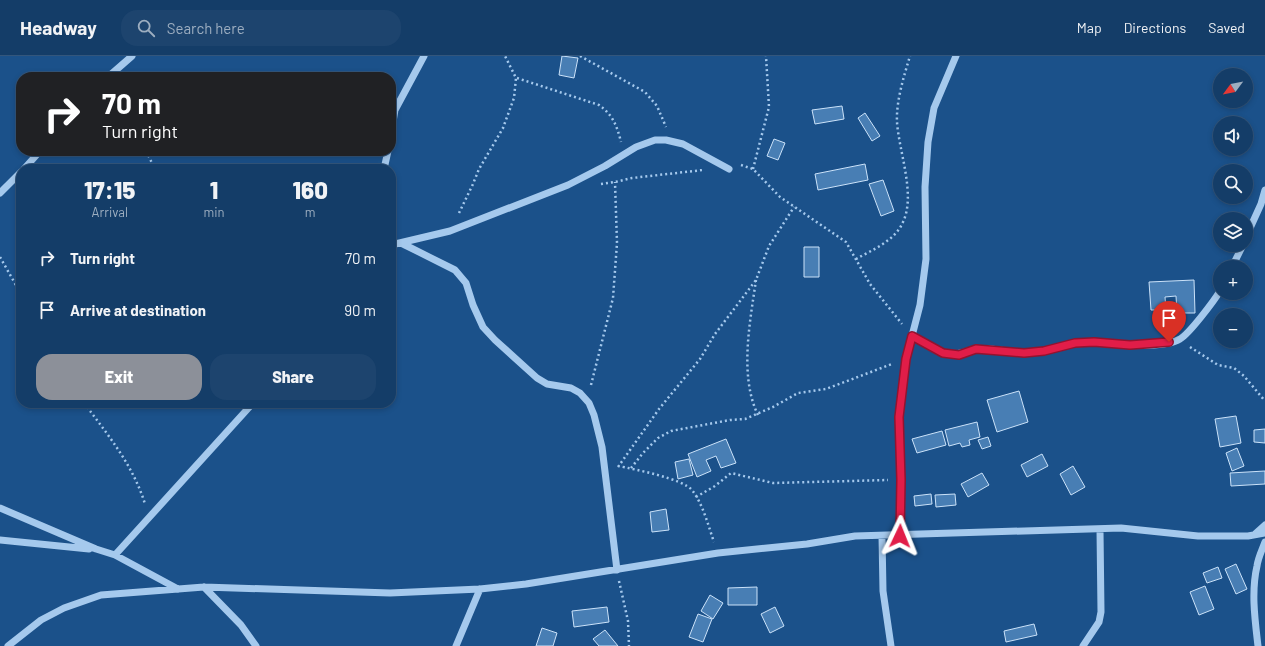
<!DOCTYPE html>
<meta charset="utf-8">
<style>
:root{--surface:#143d68;--page:#1d446e;--text:#f1f3f6;--muted:#9daec0;--line:#33567c;--accent:#8c9099}
body{margin:0;font-family:Barlow,sans-serif;background:var(--page);color:var(--text);height:100vh;display:flex;flex-direction:column;font-size:15px;white-space:nowrap}
*{box-sizing:border-box;margin:0}
p{font-size:13px;color:var(--muted)}
.icon{flex:none;width:22px;height:22px;fill:none;stroke:currentColor;stroke-width:2;stroke-linecap:round;stroke-linejoin:round}
.map{position:relative;flex:1;overflow:hidden}
.side{position:absolute;left:16px;top:108px;width:380px;height:244px;display:flex;flex-direction:column;background:var(--surface);border-radius:16px;box-shadow:0 2px 6px #0003,0 0 0 1px var(--line)}
.side>*{flex:none}
.guide{position:absolute;left:16px;top:16px;width:380px;height:84px;border-radius:16px;box-shadow:0 2px 6px #0003,0 0 0 1px var(--line);background:#202124;color:#fff;overflow:hidden}
.needle{width:26px;rotate:238deg}
.tools{position:absolute;left:1213px;top:12px;display:grid;gap:8px}
.tools a{display:grid;place-items:center;width:40px;height:40px;border-radius:50%;background:var(--surface);box-shadow:0 2px 6px #0003,0 0 0 1px var(--line);font-size:20px}
.pin{position:absolute;display:grid;place-items:center;width:34px;height:34px;color:#fff;margin:-41px -17px;border-radius:50% 50% 50% 0;rotate:-45deg;box-shadow:0 0 4px #0007}
.pin .icon{rotate:45deg}
.me{position:absolute;width:44px;margin:-22px;rotate:2deg;stroke-linejoin:round;filter:drop-shadow(0 0 3px #0008)}
.turn{display:flex;align-items:center;gap:14px;height:84px;padding:0 20px;font-size:18px}
.turn .icon{width:52px;height:52px;stroke-width:2.5}
.turn b{display:block;font-size:28px;line-height:34px}
.eta{display:flex;justify-content:space-evenly;align-items:center;height:68px;text-align:center}
.eta b{font-size:24px;font-weight:800;line-height:28px}
.action{display:flex;gap:8px;margin-top:auto;padding:8px 20px}
.action a{flex:1;height:46px;border-radius:16px;background:var(--accent);color:#fff;font-size:16px;font-weight:800;line-height:46px;text-align:center}
.action a+a{background:var(--page);color:var(--text)}
ul{padding:0;list-style:none}
li{display:flex;align-items:center;gap:12px;height:52px;padding:0 20px}
li div{flex:1}
li b{display:block;font-size:15px}
li em{font-style:normal}
header{display:flex;align-items:center;gap:24px;box-sizing:border-box;height:56px;padding:0 20px;background:var(--surface);border-bottom:1px solid var(--line)}
header strong{font-size:19px}
nav{display:flex;gap:22px;margin-inline-start:auto;font-size:14px}
.search{width:280px;height:36px;background:var(--page);display:flex;align-items:center;gap:10px;box-sizing:border-box;padding:0 14px;border-radius:16px;color:var(--muted);font-size:15px}
.map>svg:first-child{display:block}
</style>
<header>
<strong>Headway</strong>
<div class="search"><svg class="icon" aria-label="search" viewBox="0 0 24 24"><circle cx="10" cy="10" r="6"/><path d="M15 15l6 6"/></svg>Search here</div>
<nav><a>Map</a><a>Directions</a><a>Saved</a></nav>
</header>
<div class="map">
<svg width="1265" height="590" viewBox="0 0 1265 590">
<rect width="100%" height="100%" fill="#1b518a"/>
<path fill="#487eb4" stroke="#cbe2f9" d="M562,0L578,2L574,22L559,19Z
M842,50L844,63L815,68L812,54Z
M865,57L880,80L872,85L858,62Z
M774,83L785,87L778,104L767,100Z
M865,108L868,124L818,134L815,118Z
M883,124L894,155L881,160L869,128Z
M804,191H819V221H804Z
M1194,224L1195,257H1177L1176,240L1165,241L1166,254H1151L1149,226Z
M1019,335L1028,366L997,376L987,344Z
M1236,360L1241,387L1220,391L1215,363Z
M977,366L980,381L969,384L970,389L962,391L960,387L949,390L945,374Z
M1265,373V387L1254,386V374Z
M942,375L946,389L917,397L912,383Z
M988,381L991,390L982,393L978,384Z
M726,383L736,407L721,412L716,400L706,404L711,415L697,421L688,398Z
M1237,392L1244,410L1232,415L1226,397Z
M1042,398L1048,410L1027,421L1021,409Z
M689,403L693,419L678,423L675,406Z
M1073,410L1085,431L1071,439L1060,418Z
M1265,415V428L1231,430L1230,417Z
M982,417L989,429L968,441L961,428Z
M931,438L932,448L915,450L914,440Z
M955,438L956,449L936,451L935,439Z
M666,453L669,474L652,476L650,456Z
M1236,508L1247,533L1236,538L1225,513Z
M1218,511L1222,522L1207,527L1203,517Z
M1205,530L1214,553L1199,559L1190,536Z
M757,531V549H728V532Z
M710,539L723,547L713,563L701,555Z
M607,551L609,566L574,571L572,555Z
M775,551L784,570L770,577L761,558Z
M698,558L712,563L703,586L689,581Z
M1034,568L1037,579L1006,586L1004,575Z
M542,572L557,577L553,590H536Z
M605,574L618,590H599L593,583Z"/>
<g fill="none" stroke-linecap="round" stroke-linejoin="round">
<path stroke="#a5c9ed" stroke-width="2.5" stroke-dasharray="2 3" stroke-linecap="butt" d="M580,0L645,36L657,50L666,71
M517,22L599,49C613,59 617,70 621,86
M146,95L155,113
M741,109L753,113L780,141L846,186L870,228L902,268
M753,113L769,51L766,0
M601,128L615,126L632,122L703,114
M459,157L473,128L479,113L503,72L514,42L516,22L505,0
M0,201L21,238
M856,203C872,194 895,185 903,166C916,139 899,96 897,66C896,45 904,20 910,0
M756,224C750,266 739,320 758,359
M1190,291L1218,309L1234,312L1244,320L1265,345
M591,329L613,242L617,187L615,126
M84,347C108,379 133,409 145,448
M618,410C634,413 683,423 692,434C703,448 708,469 714,486
M618,411L659,353L700,303L715,278L756,224L769,190L794,151
M631,412L643,397L658,382L671,375L730,364L745,363L773,351L798,337L826,333L892,308
M696,441L715,430L731,417L773,427L888,424
M619,525L628,565L629,590"/>
<path stroke="#a5c9ed" stroke-width="7" d="M108,21L132,0
M391,78L395,54L424,0
M24,113L40,95
M384,113L388,95
M0,137L21,116
M1246,181L1261,148L1265,134
M401,187L455,214L466,227L473,249L483,271L495,284L537,322L547,328L571,332L580,337L589,347L594,359L602,391L617,514
M391,189L450,175L568,129L605,110L636,91L655,84H666L683,88L729,113
M1232,211L1243,189
M912,279C921,285 932,294 943,297C956,301 964,295 976,293C991,291 1008,296 1024,297C1049,297 1071,285 1095,286C1116,287 1162,294 1180,283C1189,278 1214,245 1220,235
M0,452L96,493L115,499L178,533
M1255,478L1265,469
M900,479L901,424L899,361L906,303L920,249L926,203L925,131L928,86L934,52L956,0
M882,480L883,535L891,590
M0,484L89,493
M115,499L253,347
M204,531L241,569L256,590
M8,590L41,564L64,552L101,539L204,531L390,537L480,533L526,528L718,497L807,488L855,480L1121,472L1198,480H1248L1265,477
M456,590L480,533
M1083,590L1099,566L1101,556L1100,474
M1258,590C1255,564 1251,536 1257,510C1258,502 1262,494 1265,486"/>
</g>
<g fill="none" stroke-linecap="round" stroke-linejoin="round">
<defs>
<path id="route" d="M900,480L901,424L899,361L906,303L912,280L943,297L959,299L976,293L1024,297L1044,295L1075,287L1094,286L1130,289L1169,286"/>
</defs>
<use href="#route" stroke="#92132f" stroke-width="10"/>
<use href="#route" stroke="#e11d48" stroke-width="7"/>
</g>
</svg>
<div class="tools">
<a><svg class="needle" viewBox="-14 -14 28 28"><path d="M0-13l5 13h-10z" fill="#e53935"/><path d="M0 13l5-13h-10z" fill="#9daec0"/></svg></a>
<a><svg class="icon" aria-label="sound" viewBox="0 0 24 24"><path d="M4 9h4l5-4v14l-5-4H4zM17 9q2 3 0 6"/></svg></a>
<a><svg class="icon" aria-label="search" viewBox="0 0 24 24"><circle cx="10" cy="10" r="6"/><path d="M15 15l6 6"/></svg></a>
<a><svg class="icon" aria-label="layers" viewBox="0 0 24 24"><path d="M12 4l9 5-9 5-9-5zM3 14l9 5 9-5"/></svg></a>
<a>+</a>
<a>−</a>
</div>
<div class="pin" style="left:1169px;top:286px;background:#d93025"><svg class="icon" aria-label="arrive" viewBox="0 0 24 24"><path d="M6 21V4h12l-3 4 3 4H6"/></svg></div>
<svg class="me" style="left:900px;top:480px" viewBox="-20 -20 40 40"><path d="M0-17L14 15 0 8-14 15z" fill="#e11d48" stroke="#fff" stroke-width="4"/></svg>
<div class="guide">
<div class="turn"><svg class="icon" aria-label="right" viewBox="0 0 24 24"><path d="M7 20v-9h11M14 6l5 5-5 5"/></svg><div><b>70 m</b>Turn right</div></div>
</div>
<section class="side">
<div class="eta">
<div><b>17:15</b><p>Arrival</p></div>
<div><b>1</b><p>min</p></div>
<div><b>160</b><p>m</p></div>
</div>
<ul>
<li><svg class="icon" aria-label="right" viewBox="0 0 24 24"><path d="M7 20v-9h11M14 6l5 5-5 5"/></svg><div><b>Turn right</b></div><em>70 m</em></li>
<li><svg class="icon" aria-label="arrive" viewBox="0 0 24 24"><path d="M6 21V4h12l-3 4 3 4H6"/></svg><div><b>Arrive at destination</b></div><em>90 m</em></li>
</ul>
<div class="action"><a>Exit</a><a>Share</a></div>
</section>
</div>
